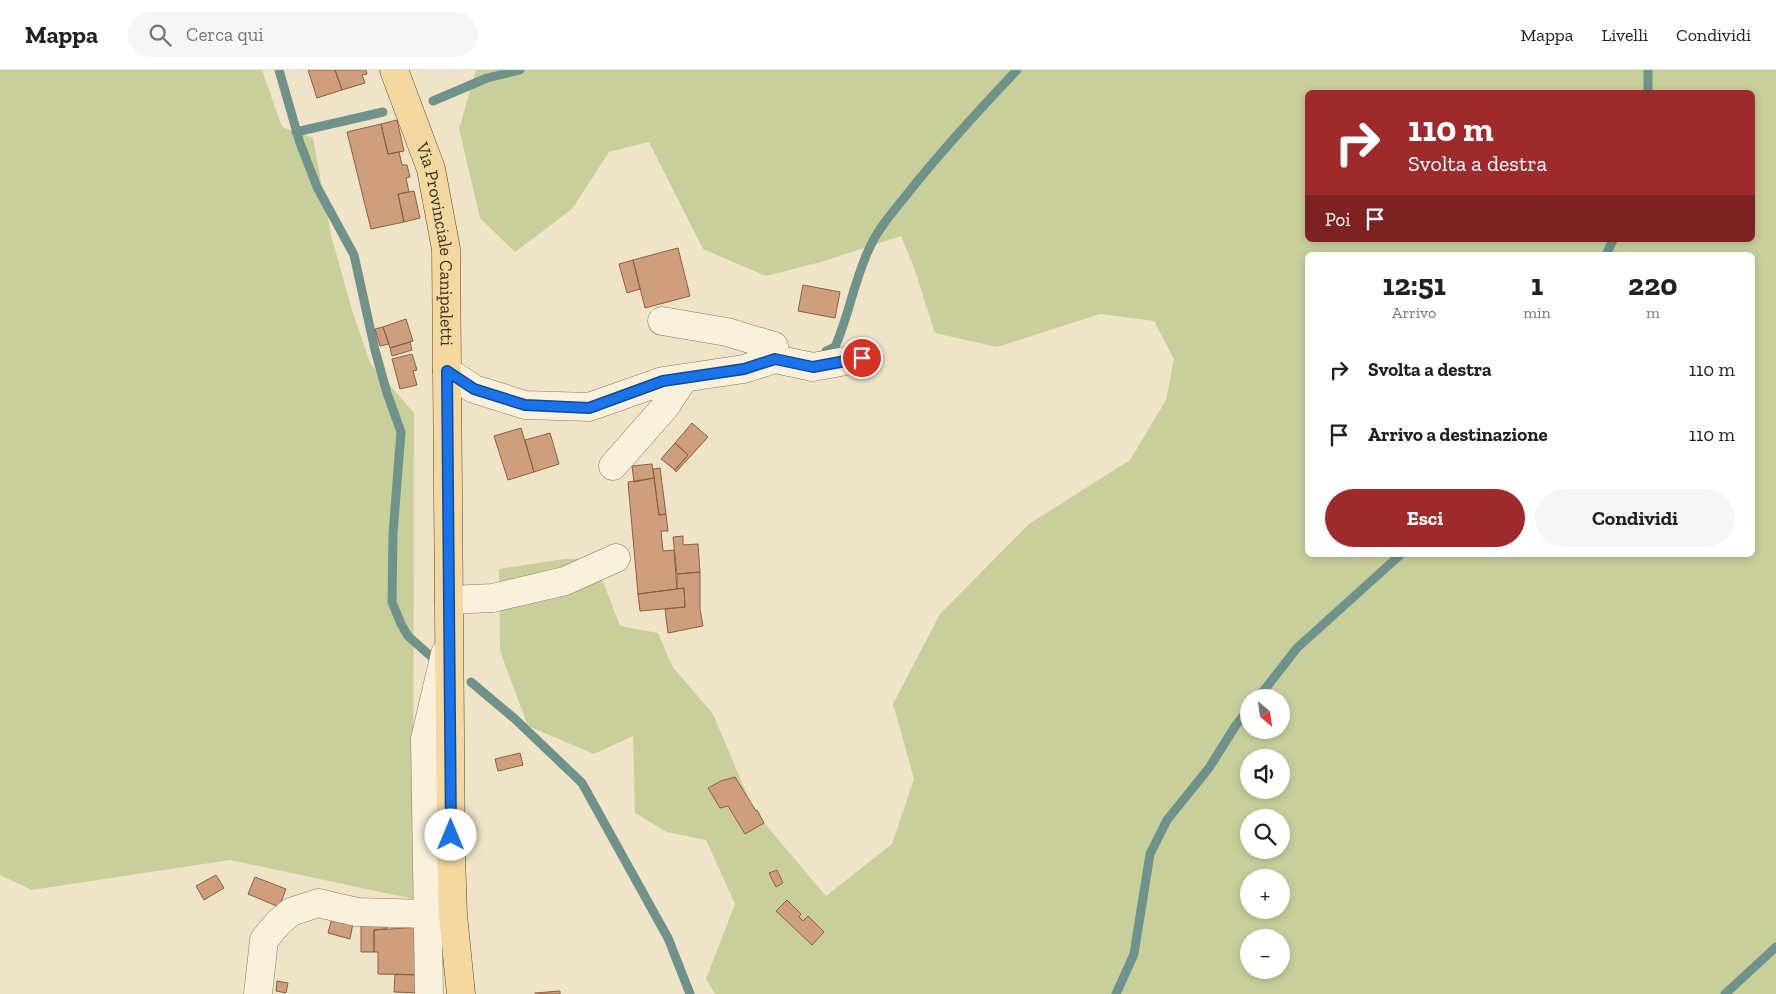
<!DOCTYPE html>
<html lang="it">
<meta charset="utf-8">
<style>
:root{--surface:#fff;--page:#f6f6f6;--text:#202124;--muted:#757577;--line:#e0e0e0;--accent:#9e2a2b}
body{margin:0;font-family:"Zilla Slab",serif;background:var(--page);color:var(--text);height:100vh;display:flex;flex-direction:column;font-size:19px;white-space:nowrap}
*{box-sizing:border-box;margin:0}
p{font-size:16px;color:var(--muted)}
.icon{flex:none;width:28px;height:28px;fill:none;stroke:currentColor;stroke-width:2;stroke-linecap:round;stroke-linejoin:round}
.map{position:relative;flex:1;overflow:hidden}
.drawer{position:absolute;left:1305px;top:182px;width:450px;height:305px;display:flex;flex-direction:column;background:var(--surface);border-radius:8px;box-shadow:0 2px 8px #0003}
.drawer>*{flex:none}
.hud{position:absolute;left:1305px;top:20px;width:450px;height:152px;border-radius:8px;box-shadow:0 2px 8px #0003;background:#9e2a2b;color:#fff;overflow:hidden}
.needle{width:32px;rotate:151deg}
.fabs{position:absolute;left:1240px;top:619px;display:grid;gap:10px}
.fabs a{display:grid;place-items:center;width:50px;height:50px;border-radius:50%;background:var(--surface);box-shadow:0 2px 8px #0003;font-size:25px}
.pin{position:absolute;display:grid;place-items:center;width:42px;height:42px;color:#fff;margin:-21px;border:2px solid #fff;border-radius:50%;box-shadow:0 1px 5px #0007}
.me{position:absolute;width:55px;margin:-28px;rotate:0deg;stroke-linejoin:round;filter:drop-shadow(0 0 4px #0008)}
.turn{display:flex;align-items:center;gap:18px;height:105px;padding:0 20px;font-size:22px}
.turn .icon{width:65px;height:65px;stroke-width:2.5}
.turn b{display:block;font-size:35px;line-height:42px}
.then{display:flex;align-items:center;height:48px;padding:0 20px;background:#0003;gap:10px;font-size:19px}
.eta{display:flex;justify-content:space-evenly;align-items:center;height:85px;text-align:center}
.eta b{font-size:30px;font-weight:700;line-height:35px}
.cta{display:flex;gap:10px;margin-top:auto;padding:10px 20px}
.cta a{flex:1;height:58px;border-radius:30px;background:var(--accent);color:#fff;font-size:20px;font-weight:700;line-height:58px;text-align:center}
.cta a+a{background:var(--page);color:var(--text)}
ul{padding:0;list-style:none}
li{display:flex;align-items:center;gap:15px;height:65px;padding:0 20px}
li div{flex:1}
li b{display:block;font-size:19px}
li em{font-style:normal}
header{display:flex;align-items:center;gap:30px;box-sizing:border-box;height:70px;padding:0 25px;background:var(--surface);border-bottom:1px solid var(--line)}
header strong{font-size:24px}
nav{display:flex;gap:28px;margin-inline-start:auto;font-size:18px}
.search{width:350px;height:45px;background:var(--page);display:flex;align-items:center;gap:12px;box-sizing:border-box;padding:0 18px;border-radius:28px;color:var(--muted);font-size:19px}
.map>svg:first-child{display:block}
</style>
<header>
<strong>Mappa</strong>
<div class="search"><svg class="icon" aria-label="search" viewBox="0 0 24 24"><circle cx="10" cy="10" r="6"/><path d="M15 15l6 6"/></svg>Cerca qui</div>
<nav><a>Mappa</a><a>Livelli</a><a>Condividi</a></nav>
</header>
<div class="map">
<svg width="1776" height="924" viewBox="0 0 1776 924">
<rect width="100%" height="100%" fill="#f0e4c8"/>
<path fill="#c9cf9b" fill-rule="evenodd" d="M0,0H262L282,57L313,68L331,165L352,240L370,293L414,343L413,829L230,790L32,820L0,805Z
M476,0H1776V924H715L706,909L735,834L706,770L667,762L635,743L633,666L594,684L528,656L500,581L499,499L564,489L594,488L620,556L658,563L672,596L713,644L754,741L826,826L892,774L914,709L893,634L940,544L1029,454L1130,390L1166,330L1174,289L1154,251L1100,244L997,277L935,263L913,195L901,166L821,192L766,206L703,179L649,72L609,82L572,139L515,182L480,148L459,59ZM1308,22H1752V170H1308ZM1308,185H1752V485H1308ZM1249,628H1281V660H1249ZM1249,688H1281V720H1249ZM1249,748H1281V780H1249ZM1249,808H1281V840H1249ZM1249,868H1281V900H1249Z"/>
<g fill="none" stroke-linecap="round" stroke-linejoin="round">
<path stroke="#6f938a" stroke-width="9" d="M279,0L300,73L317,117L354,185L375,280L387,323L401,362L393,463L392,532L401,554L408,566L435,590
M1648,0V22
M433,31L487,8L520,0
M296,62L383,42
M1606,185L1613,170
M826,281L835,277C849,245 854,211 869,179C878,158 894,141 908,123C942,80 979,40 1017,0
M471,612L515,649L582,713L668,868L690,924
M1258,628L1297,578L1400,485
M1116,924L1134,884L1150,784L1167,750L1209,698L1236,655L1249,639
M1725,924L1776,877"/>
</g>
<path fill="#cf9f7d" stroke="#8d5f41" d="M308,0H335L342,20L317,28Z
M335,0H366L367,4L362,5L365,13L342,20Z
M397,50L404,81L388,84L381,54Z
M381,54L388,84L399,82L402,95H407L410,107L406,108L409,122L398,124L404,152L371,159L347,62Z
M414,121L420,148L404,152L398,124Z
M678,178L690,226L645,238L633,190Z
M633,190L640,219L627,223L619,194Z
M803,215L840,222L835,248L798,241Z
M406,249L413,271L390,278L383,257Z
M383,257L389,274L380,276L375,259Z
M410,272L412,280L392,286L390,278Z
M412,284L417,300L413,301L417,315L400,319L392,289Z
M692,353L708,367L676,402L675,400L688,385L675,373Z
M521,358L534,402L508,410L494,366Z
M550,363L559,394L534,402L525,370Z
M675,373L688,385L675,400L661,389Z
M652,394L654,408L634,412L632,396Z
M660,398L666,444L659,445L653,399Z
M654,408L659,445L666,444L668,461H661L663,481L674,480L677,519L638,524L628,412Z
M683,466V475L698,474L700,502L677,504L673,467Z
M700,502V539L703,556L668,563L665,539L685,537L684,518L677,519V504Z
M684,518L685,537L640,541L638,524Z
M520,683L523,695L498,701L495,689Z
M735,707L756,741L757,740L764,753L745,764L728,736L720,738L708,718L721,711Z
M777,800L783,813L776,817L769,803Z
M216,805L224,818L204,830L196,816Z
M255,807L286,819L279,837L248,824Z
M787,830L801,844L799,847L803,851L808,846L824,862L812,875L776,841Z
M332,848L353,853L350,869L328,863Z
M361,855H386L387,859L374,860V882H361Z
M420,857L419,905L378,904V882H374V860Z
M395,904L419,905L418,923L394,922Z
M277,911L288,913L286,923L276,921Z
M560,921V924H535V923Z"/>
<g fill="none" stroke-linecap="round" stroke-linejoin="round">
<defs>
<path id="minor" d="M775,289L813,297L862,288
M447,301L474,319L525,335L589,337L663,311L744,299L775,289L774,276L727,262L662,251
M613,396L665,337L684,308
M449,530L493,528L565,511L616,488
M258,924L264,870L278,853L291,842L318,833L357,842L428,844
M429,924L425,669L445,584"/>
<g id="major">
<path id="s1" d="M394,0L431,99L446,179L451,784L453,845L461,924"/>
</g>
</defs>
<use href="#minor" stroke="#8d765c" stroke-width="29"/>
<use href="#major" stroke="#5b4430" stroke-width="29"/>
<use href="#minor" stroke="#faf1dc" stroke-width="28"/>
<use href="#major" stroke="#f3d9a0" stroke-width="28"/>
</g>
<g fill="none" stroke-linecap="round" stroke-linejoin="round">
<defs>
<path id="route" d="M451,765L447,301L474,319L525,335L589,338L663,311L744,299L775,289L813,297L862,288"/>
</defs>
<use href="#route" stroke="#114b97" stroke-width="12"/>
<use href="#route" stroke="#1a73e8" stroke-width="9"/>
</g>
<g text-anchor="middle" dominant-baseline="central" stroke-width="4" stroke-linejoin="round" paint-order="stroke">
<g font-size="18" fill="#3d2e20" stroke="#f7eed8">
<text stroke="none"><textPath href="#s1" startOffset="181">Via Provinciale Canipaletti</textPath></text>
</g>
</g>
</svg>
<div class="fabs">
<a><svg class="needle" viewBox="-14 -14 28 28"><path d="M0-13l5 13h-10z" fill="#e53935"/><path d="M0 13l5-13h-10z" fill="#757577"/></svg></a>
<a><svg class="icon" aria-label="sound" viewBox="0 0 24 24"><path d="M4 9h4l5-4v14l-5-4H4zM17 9q2 3 0 6"/></svg></a>
<a><svg class="icon" aria-label="search" viewBox="0 0 24 24"><circle cx="10" cy="10" r="6"/><path d="M15 15l6 6"/></svg></a>
<a>+</a>
<a>−</a>
</div>
<div class="pin" style="left:862px;top:288px;background:#d93025"><svg class="icon" aria-label="arrive" viewBox="0 0 24 24"><path d="M6 21V4h12l-3 4 3 4H6"/></svg></div>
<svg class="me" style="left:451px;top:765px" viewBox="-20 -20 40 40"><circle r="19" fill="#fff"/><path d="M0-13L10 11 0 6-10 11z" fill="#1a73e8"/></svg>
<div class="hud">
<div class="turn"><svg class="icon" aria-label="right" viewBox="0 0 24 24"><path d="M7 20v-9h11M14 6l5 5-5 5"/></svg><div><b>110 m</b>Svolta a destra</div></div>
<div class="then">Poi<svg class="icon" aria-label="arrive" viewBox="0 0 24 24"><path d="M6 21V4h12l-3 4 3 4H6"/></svg></div>
</div>
<section class="drawer">
<div class="eta">
<div><b>12:51</b><p>Arrivo</p></div>
<div><b>1</b><p>min</p></div>
<div><b>220</b><p>m</p></div>
</div>
<ul>
<li><svg class="icon" aria-label="right" viewBox="0 0 24 24"><path d="M7 20v-9h11M14 6l5 5-5 5"/></svg><div><b>Svolta a destra</b></div><em>110 m</em></li>
<li><svg class="icon" aria-label="arrive" viewBox="0 0 24 24"><path d="M6 21V4h12l-3 4 3 4H6"/></svg><div><b>Arrivo a destinazione</b></div><em>110 m</em></li>
</ul>
<div class="cta"><a>Esci</a><a>Condividi</a></div>
</section>
</div>
